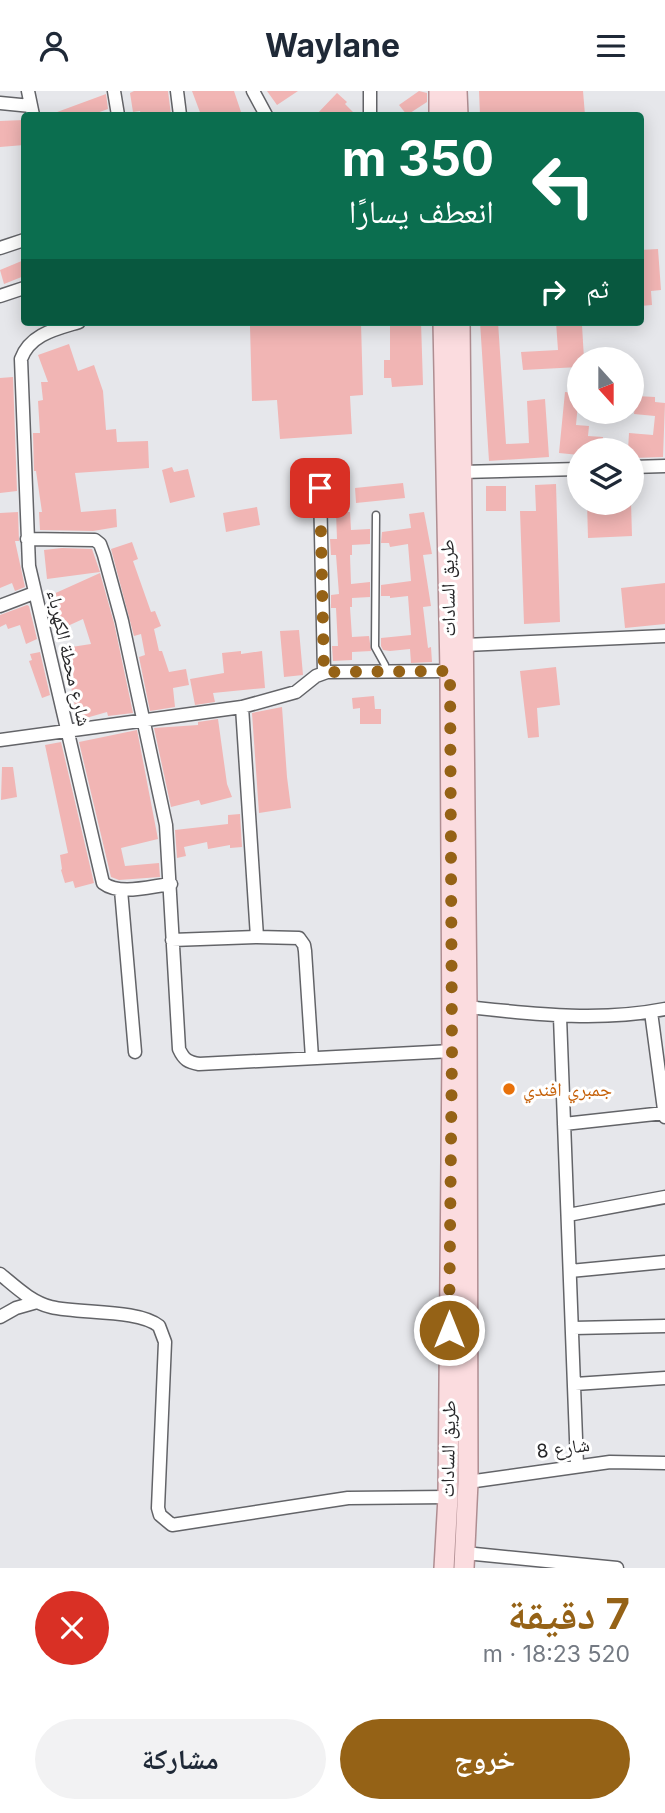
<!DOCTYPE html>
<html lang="ar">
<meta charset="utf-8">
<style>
:root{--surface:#fff;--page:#f2f2f3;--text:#1f2937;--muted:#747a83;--accent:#956216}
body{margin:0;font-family:Inter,"Noto Naskh Arabic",sans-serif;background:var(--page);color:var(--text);direction:rtl;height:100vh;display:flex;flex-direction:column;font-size:26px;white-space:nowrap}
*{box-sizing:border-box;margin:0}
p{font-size:23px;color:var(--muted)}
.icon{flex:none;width:38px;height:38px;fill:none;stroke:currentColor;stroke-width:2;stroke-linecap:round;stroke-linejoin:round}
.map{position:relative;height:1477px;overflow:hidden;direction:ltr}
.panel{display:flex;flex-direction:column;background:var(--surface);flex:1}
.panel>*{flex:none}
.hud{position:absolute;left:21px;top:21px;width:623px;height:214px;border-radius:7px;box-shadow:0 4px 18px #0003;direction:rtl;background:#0b6e4f;color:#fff;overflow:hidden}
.needle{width:46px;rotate:159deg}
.fabs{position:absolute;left:567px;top:256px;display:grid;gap:14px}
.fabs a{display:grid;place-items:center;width:77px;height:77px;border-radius:50%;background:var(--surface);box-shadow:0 4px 18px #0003;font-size:35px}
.pin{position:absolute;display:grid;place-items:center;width:60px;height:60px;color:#fff;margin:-30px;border-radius:14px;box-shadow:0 4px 10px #0006}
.me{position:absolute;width:77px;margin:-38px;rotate:0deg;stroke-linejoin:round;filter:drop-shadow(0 0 5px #0008)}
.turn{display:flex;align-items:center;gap:24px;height:147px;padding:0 35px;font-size:32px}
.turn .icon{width:91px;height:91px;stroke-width:2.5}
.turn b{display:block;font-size:49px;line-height:60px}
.then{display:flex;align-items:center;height:66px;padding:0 35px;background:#0003;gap:14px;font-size:26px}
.round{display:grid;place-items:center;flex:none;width:74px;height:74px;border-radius:37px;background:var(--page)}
.summary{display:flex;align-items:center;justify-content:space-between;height:119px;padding:0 35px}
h1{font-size:42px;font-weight:700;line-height:52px;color:var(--accent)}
.action{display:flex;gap:14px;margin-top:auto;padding:14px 35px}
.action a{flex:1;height:80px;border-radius:42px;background:var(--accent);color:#fff;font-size:28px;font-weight:700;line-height:80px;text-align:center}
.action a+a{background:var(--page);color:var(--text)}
header{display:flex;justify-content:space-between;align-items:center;height:91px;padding:0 35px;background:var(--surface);font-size:32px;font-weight:700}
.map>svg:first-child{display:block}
</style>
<header><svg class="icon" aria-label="menu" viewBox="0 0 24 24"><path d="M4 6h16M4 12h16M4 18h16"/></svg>Waylane<svg class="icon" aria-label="person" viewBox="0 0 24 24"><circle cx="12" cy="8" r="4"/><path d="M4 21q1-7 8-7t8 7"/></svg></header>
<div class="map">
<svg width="665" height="1477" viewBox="0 0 665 1477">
<rect width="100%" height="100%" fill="#e6e7eb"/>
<path fill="#f1b5b4" d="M134,0H168L171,24H141L140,20L133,21L130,2Z
M192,0H234L242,24H201Z
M267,0H298L277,14Z
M419,0L427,2V11L407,24L399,14Z
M479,0H583L585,24H480Z
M337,2L347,11L345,13L356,24H316Z
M106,3L108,18L91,24H49Z
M24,29V54L0,56V30Z
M658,158L661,199L651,200L652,214L640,215V197H643L640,159Z
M24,169V185L4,193L0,179Z
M390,231H421L423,294L392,296L391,287H384V269H390Z
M480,231H498L506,353L529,352L527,310L545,308L549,366L489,370Z
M556,231H576V235L582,234L584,268H579V276L523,279L521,261L558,259Z
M361,232L363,304L350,305L352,343L280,348L277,309L252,310L250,235Z
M69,253L78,280L94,274L103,300L106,339L116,338L117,351L148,350L149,377L75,382L81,421L116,418L117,436L93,440L40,439L39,421H42L36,380H34L33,342H40L38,310L43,309L41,291H48L38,264Z
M13,286L17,400L0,402V287Z
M565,301L579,302L576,334L589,335L588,345L603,346L602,359H579V364L559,362Z
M636,305L655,306V311L665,312L663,366L632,367V359H628L629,342L653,344L655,325L634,323Z
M172,376L174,381L188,378L195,406L170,412L162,379Z
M403,392L405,407L356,412L355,397Z
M556,393L560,531L524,533L520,420H536L535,394Z
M486,395H506V420H486Z
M587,411H631L632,445L588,447Z
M257,416L260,434L226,441L223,422Z
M18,421L19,450H15L25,496L15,500L12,492L0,497V422Z
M336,421H350L351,439L370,438V453L352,454V464H350L351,493L370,491V506L352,507V516H350L352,546L369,545L371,560L352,561V569L333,570L332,555H338L336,517H331V504L339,503L336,464H331L330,448H337Z
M424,421L432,463L423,464L431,515L423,516L428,557L431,556L432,571L411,572L410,558L390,560L383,559L381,555V547L411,544L408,505L390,507V505H381V494L411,490L408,453L390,456L389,452H381L382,441L411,437L409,423Z
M132,451L138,468L133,470L151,521L155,520L161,535L154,538L159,560H162L169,581L186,578L189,594L173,597L175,616L150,620L139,566L145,564L141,543L134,545L111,458Z
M62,457L92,458L100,481L47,488L44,459Z
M100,482L114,532L133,622L108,625L107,621L79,629L73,607L65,557L91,553L83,528L61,538L50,513L49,505Z
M665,492V533L625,537L621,497Z
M27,514L29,515L37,548L26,553L20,534L8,538L6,533L0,536V524Z
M299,539L303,584L284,586L280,540Z
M241,560V563L262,560L265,597L213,602L215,611L195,614L190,588L224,582L222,562Z
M40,561L50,604L42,607L29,570L32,569L30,563Z
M556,576L560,614L537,617L539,646L528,647L520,580Z
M374,605L375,618H381V633H360V617L353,618L352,607Z
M282,616L287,686L291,717L259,722L252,622Z
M218,628L227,693L232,706L201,714L199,709L171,716L154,637L198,634V631Z
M137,639L158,748L121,757L125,775L159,772L160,786L119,789L111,786L79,651Z
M61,651L94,792L75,797L73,790L65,792L61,779L62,778L60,764L68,762L45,654Z
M2,676H13L17,706L1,709Z
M240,723L242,756L230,757V754L208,758L207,751L184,756L186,765L177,767L175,739L228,733V724Z"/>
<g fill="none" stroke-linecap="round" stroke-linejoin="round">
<defs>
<path id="service" d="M376,424L375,556L385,574L386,580"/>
<path id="minor" d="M28,0L33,24
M114,0L118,24
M177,0L180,24
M253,0L266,24
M0,12L31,15
M370,24V0
M0,157L24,149
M0,205L24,197
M79,231C56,238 30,243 21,268L29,475L103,792C120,805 151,795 171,793
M632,376L665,375
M462,381L579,378
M320,397L324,581
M27,448L95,449L100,453L104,464L122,530L166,734L179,958C184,969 188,971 199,973L452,960
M0,515L34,502
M465,554L665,545
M242,616L257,846
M0,649L242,616L296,601L316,585L327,581L450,580
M121,799L135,961
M172,849L257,846L299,847L304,854L305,860L312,967
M467,916C534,923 599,931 665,918
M651,921L665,1026
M560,926L577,1374
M564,1033L664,1022
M568,1124L665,1106
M570,1180L665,1171
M0,1183C16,1196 31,1211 51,1216C80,1223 138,1218 159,1235L165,1251L158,1417L160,1424L172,1434L348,1407L448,1406
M0,1226L16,1217L37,1211
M573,1237L665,1235
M575,1293L665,1287
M468,1391L610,1371L665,1372
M465,1462L617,1477"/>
<path id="primary" d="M439,0V24
M457,0L458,24
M443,231L450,580L452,960L448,1406L444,1477
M460,231L467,916L468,1391L464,1477"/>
</defs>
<use href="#service" stroke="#636468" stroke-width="9"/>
<use href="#minor" stroke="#636468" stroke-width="15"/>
<use href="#primary" stroke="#af8d91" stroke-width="22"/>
<use href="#service" stroke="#fff" stroke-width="6"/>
<use href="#minor" stroke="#fff" stroke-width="12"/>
<use href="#primary" stroke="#fbdcdf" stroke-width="19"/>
</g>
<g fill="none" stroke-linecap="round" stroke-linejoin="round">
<path stroke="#956216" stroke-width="12" stroke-dasharray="0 21.6" d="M320,397L324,581L450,580L452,960L449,1239"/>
</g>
<circle fill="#e8710a" stroke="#fff" stroke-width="2.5" cx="509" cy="998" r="7"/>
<g text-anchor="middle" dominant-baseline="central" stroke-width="6" stroke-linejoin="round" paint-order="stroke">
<g font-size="19" fill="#262628" stroke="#fff">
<text transform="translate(448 497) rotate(-91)">طريق السادات</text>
<text transform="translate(69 567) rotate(77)">شارع محطة الكهرباء</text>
<text transform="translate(563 1357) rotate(-8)">شارع 8</text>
<text transform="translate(448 1358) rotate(-89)">طريق السادات</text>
</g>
<g font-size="19" fill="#c56008" stroke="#fff" text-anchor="start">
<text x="523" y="998">جمبري افندي</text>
</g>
</g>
</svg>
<div class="fabs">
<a><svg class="needle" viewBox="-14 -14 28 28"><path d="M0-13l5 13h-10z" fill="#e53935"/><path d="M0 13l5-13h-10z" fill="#747a83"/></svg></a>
<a><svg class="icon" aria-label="layers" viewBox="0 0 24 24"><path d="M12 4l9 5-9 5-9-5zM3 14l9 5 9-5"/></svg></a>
</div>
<div class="pin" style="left:320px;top:397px;background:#d93025"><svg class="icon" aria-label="arrive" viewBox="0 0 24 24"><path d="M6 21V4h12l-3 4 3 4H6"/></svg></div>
<svg class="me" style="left:449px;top:1239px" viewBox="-20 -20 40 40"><circle r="17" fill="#956216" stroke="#fff" stroke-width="3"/><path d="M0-11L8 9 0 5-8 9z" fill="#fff"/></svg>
<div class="hud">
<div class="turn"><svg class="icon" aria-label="left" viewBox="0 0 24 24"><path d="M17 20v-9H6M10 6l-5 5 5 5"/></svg><div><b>350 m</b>انعطف يسارًا</div></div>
<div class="then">ثم<svg class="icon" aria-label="right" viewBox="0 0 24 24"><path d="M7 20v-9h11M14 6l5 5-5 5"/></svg></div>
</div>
</div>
<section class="panel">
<div class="summary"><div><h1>7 دقيقة</h1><p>520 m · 18:23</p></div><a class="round" style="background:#d93025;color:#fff"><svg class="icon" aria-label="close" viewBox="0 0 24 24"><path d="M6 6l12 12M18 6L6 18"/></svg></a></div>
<div class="action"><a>خروج</a><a>مشاركة</a></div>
</section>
